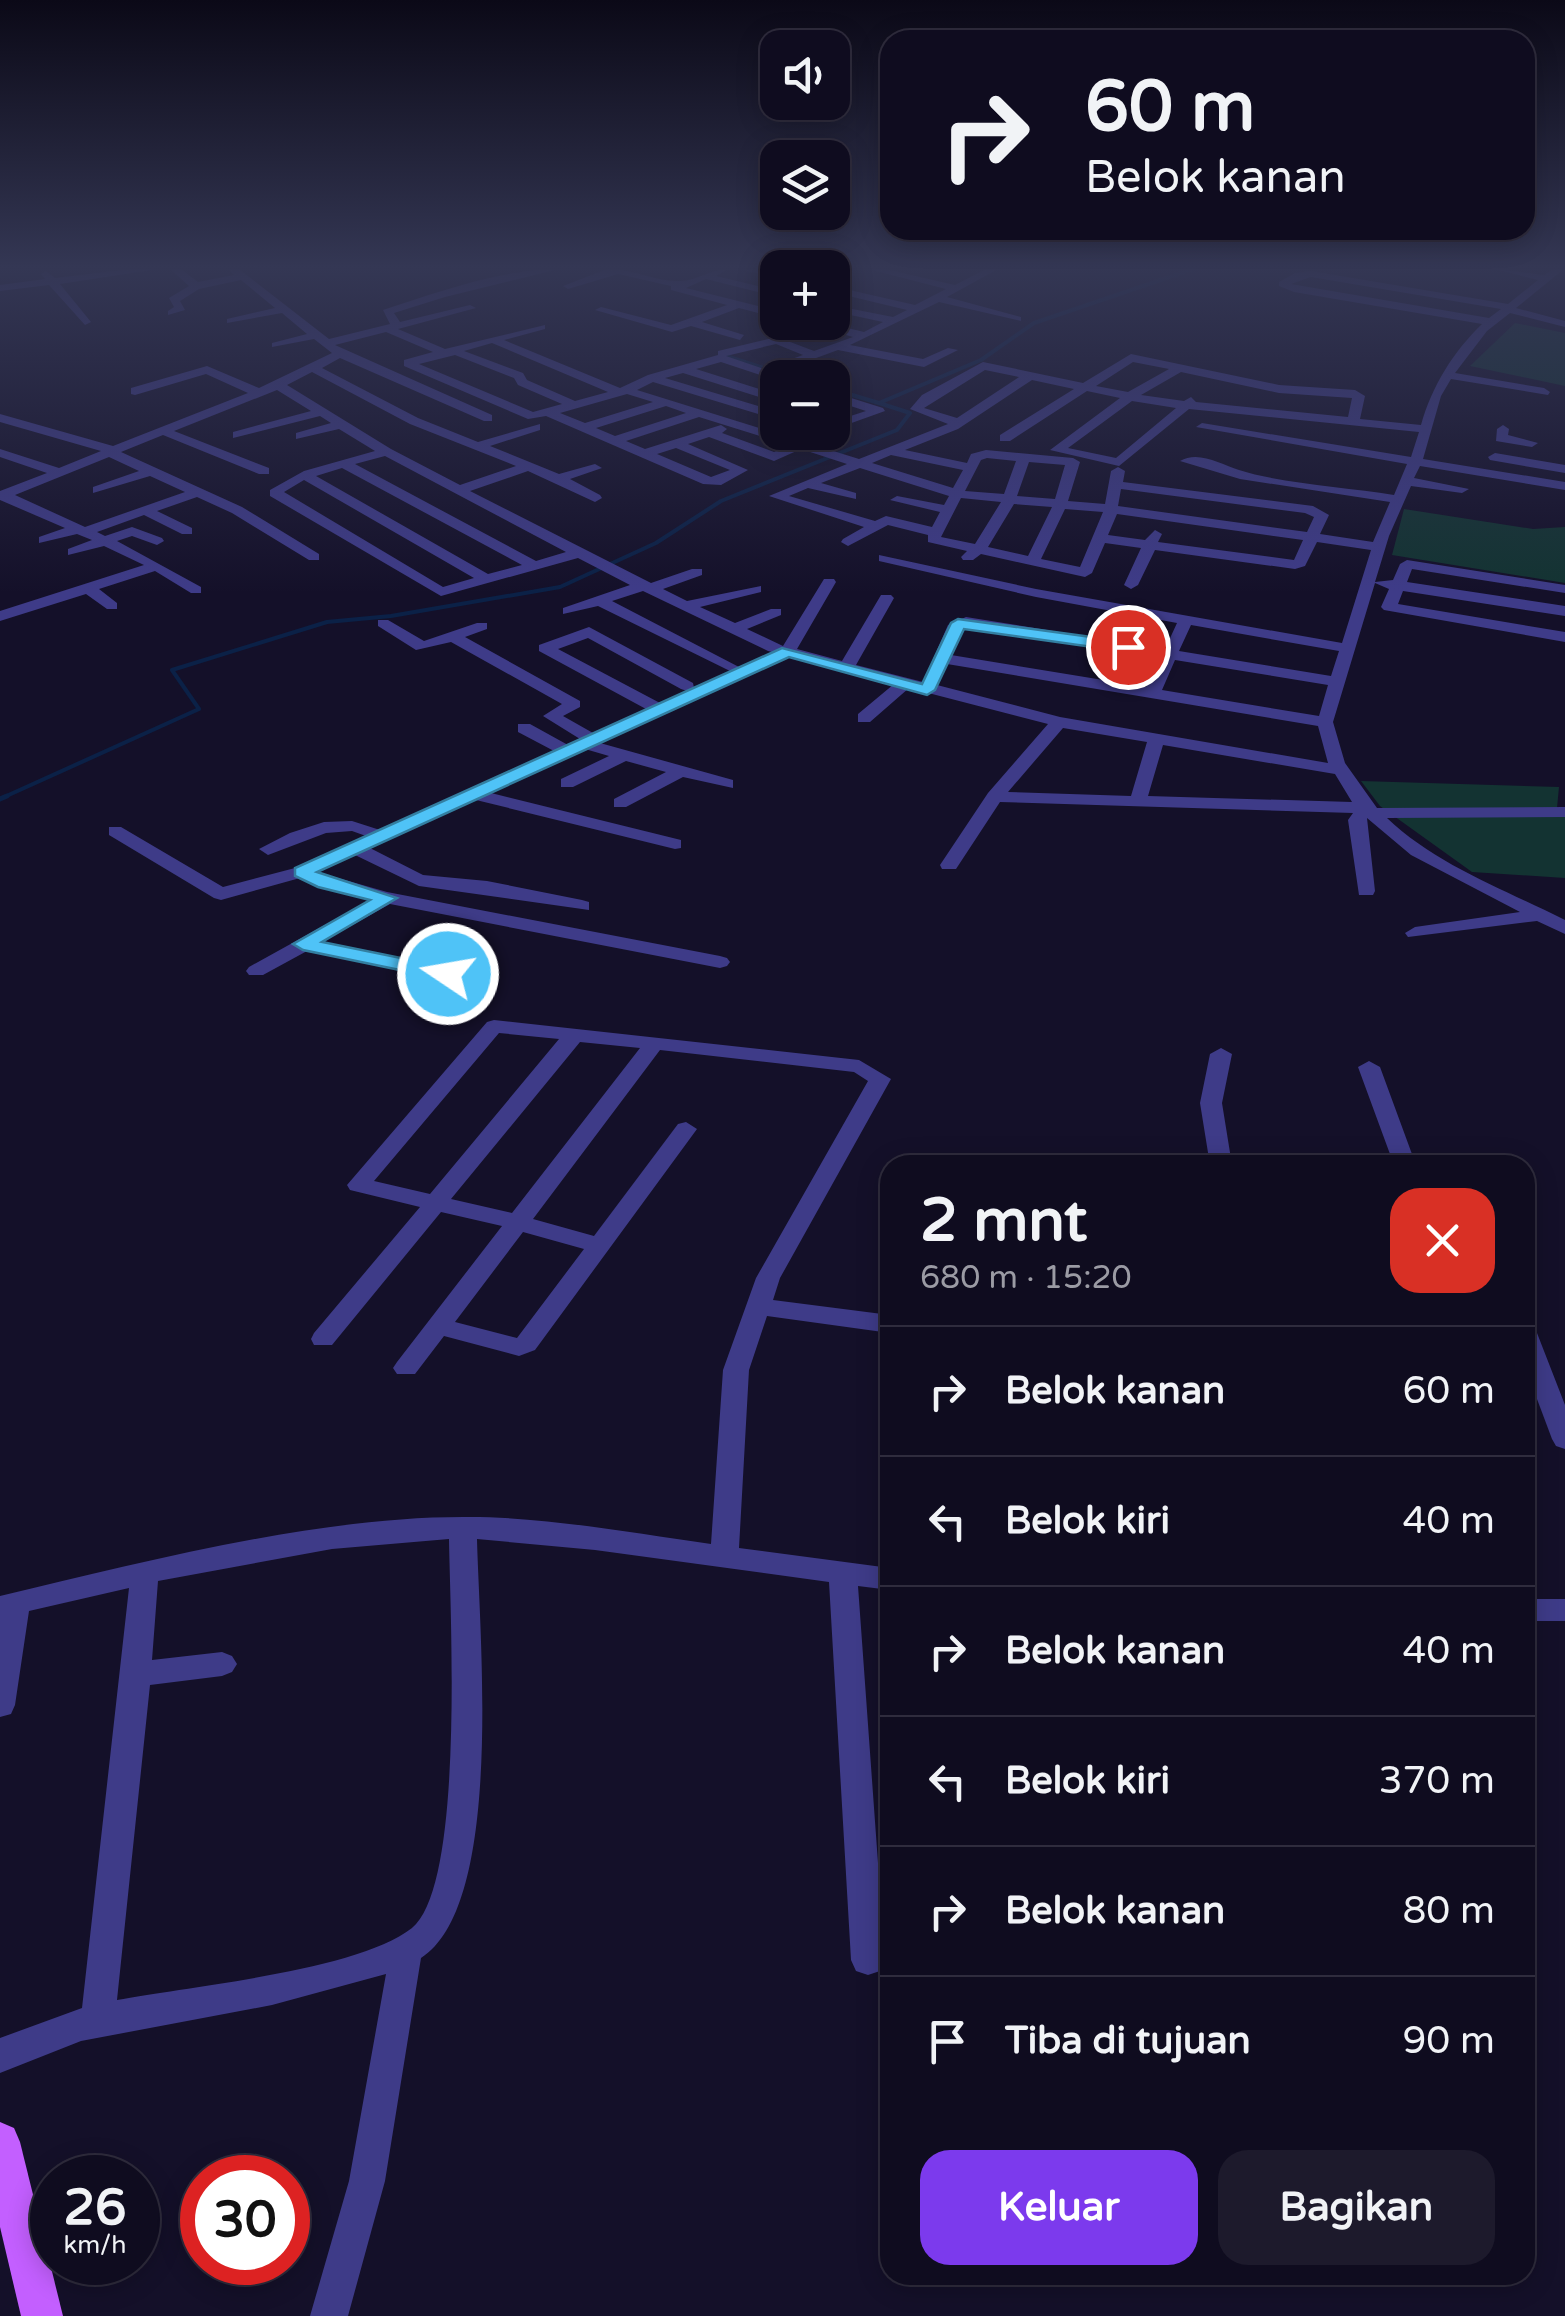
<!DOCTYPE html>
<html lang="id">
<meta charset="utf-8">
<style>
:root{--surface:#0f0c1f;--page:#1d1a2c;--text:#f1f3f6;--muted:#9b9ba4;--line:#2f2c3d;--accent:#7c3aed}
body{margin:0;font-family:"Varela Round",sans-serif;background:var(--page);color:var(--text);height:100vh;display:flex;flex-direction:column;font-size:38px;white-space:nowrap}
*{box-sizing:border-box;margin:0}
p{font-size:32px;color:var(--muted)}
.icon{flex:none;width:55px;height:55px;fill:none;stroke:currentColor;stroke-width:2;stroke-linecap:round;stroke-linejoin:round}
.map{position:relative;flex:1;overflow:hidden}
.sheet{position:absolute;left:880px;top:1155px;width:655px;height:1130px;display:flex;flex-direction:column;background:var(--surface);border-radius:30px;box-shadow:0 5px 25px #0003,0 0 0 2px var(--line)}
.sheet>*{flex:none}
.top-card{position:absolute;left:880px;top:30px;width:655px;height:210px;border-radius:30px;box-shadow:0 5px 25px #0003,0 0 0 2px var(--line);background:#0f0c1f;color:var(--text);overflow:hidden}
.tools{position:absolute;left:760px;top:30px;display:grid;gap:20px}
.tools a{display:grid;place-items:center;width:90px;height:90px;border-radius:20px;background:var(--surface);box-shadow:0 5px 25px #0003,0 0 0 2px var(--line);font-size:50px}
.speed{position:absolute;left:30px;top:2155px;display:flex;gap:20px;font-size:50px;font-weight:700;text-align:center}
.speed>*{display:grid;place-content:center;width:130px;height:130px;border-radius:50%;background:var(--surface);box-shadow:0 5px 25px #0003,0 0 0 2px var(--line);line-height:1}
.speed small{font-size:25px;font-weight:400}
.speed .limit{border:15px solid #d22;background:#fff;color:#111}
.pin{position:absolute;display:grid;place-items:center;width:85px;height:85px;color:#fff;margin:-42px;border:5px solid #fff;border-radius:50%;box-shadow:0 2px 10px #0007}
.me{position:absolute;width:110px;margin:-55px;rotate:282deg;stroke-linejoin:round;filter:drop-shadow(0 0 8px #0008)}
.turn{display:flex;align-items:center;gap:35px;height:210px;padding:0 40px;font-size:45px}
.turn .icon{width:130px;height:130px;stroke-width:2.5}
.turn b{display:block;font-size:70px;line-height:85px}
.round{display:grid;place-items:center;flex:none;width:105px;height:105px;border-radius:30px;background:var(--page)}
.headline{display:flex;align-items:center;justify-content:space-between;height:170px;padding:0 40px}
h1{font-size:60px;font-weight:700;line-height:75px}
.action{display:flex;gap:20px;margin-top:auto;padding:20px 40px}
.action a{flex:1;height:115px;border-radius:30px;background:var(--accent);color:#fff;font-size:40px;font-weight:700;line-height:115px;text-align:center}
.action a+a{background:var(--page);color:var(--text)}
ul{padding:0;list-style:none}
li{display:flex;align-items:center;gap:30px;height:130px;padding:0 40px;border-top:2px solid var(--line)}
li div{flex:1}
li b{display:block;font-size:38px}
li em{font-style:normal}
.map>svg:first-child{display:block}
</style>
<div class="map">
<svg width="1565" height="2316" viewBox="0 0 1565 2316">
<rect width="100%" height="100%" fill="#141029"/>
<path fill="#133332" d="M1515,323L1565,333V386L1470,366Z
M1404,509L1533,529L1565,527V583L1392,555Z
M1361,781L1559,787L1557,808L1565,809V878L1472,872L1380,806Z"/>
<g fill="none" stroke-linecap="round" stroke-linejoin="round">
<path stroke="#0b2147" stroke-width="4" d="M726,356L795,378
M832,389L879,403
M2,798L199,709L172,670L327,622L391,616L560,587L656,543L721,501L897,430L910,413L879,403L981,360L1034,323L1193,269"/>
<path stroke="#0b2147" stroke-width="5" d="M0,799L7,796"/>
<path fill="#3e3b88" fill-rule="evenodd" d="M130,269H158L60,284L91,322L85,325L49,285L0,291V285L45,279L41,274L46,271L55,278Z
M170,269H181L198,282L234,275L228,269H239L329,339L390,324L383,310C438,292 501,269 559,269L445,297L394,313L400,322L470,305L476,308L398,329L445,349L545,325V329L504,340L620,388L648,375L718,355V351L777,337L814,351L853,337L802,322H823L864,332L883,322L832,311V305L893,317L907,310L832,292V286L915,305L946,289L868,269H885L955,285L986,269H998L947,297L1021,317V321L939,302L850,345L923,359L948,348L958,350L924,367L838,350L775,373L784,378H778V381L721,362L696,369L778,395V403L683,373L665,378L778,412V420L653,382L637,390L859,459L948,424L910,409L922,395L983,362L1083,383L1131,354L1279,385L1355,390L1365,396L1360,419L1421,425C1432,386 1453,352 1482,324L1294,292L1279,286V282L1295,273L1311,271L1508,304L1538,280L1495,269L1544,275L1553,269H1564L1516,308L1565,321V327L1510,313L1487,331L1455,373L1544,388L1550,392L1548,395L1451,379L1441,396L1423,459L1565,482V490L1420,466L1414,478L1469,489L1462,493L1411,486L1389,536L1375,582L1393,580L1400,564L1407,560L1565,585V593L1412,569L1407,582L1565,606V616L1403,591L1398,604L1565,632V642L1384,610L1381,607L1389,589L1375,583L1333,722L1345,763L1377,808L1565,807V817L1387,818C1436,865 1506,890 1565,920V934L1537,921L1408,937L1405,933L1415,927L1520,912L1411,855L1367,818L1375,891L1373,895H1359L1348,820L1353,813L1000,802L956,869H942L940,865L988,793L1048,724L909,688L870,722H858V714L894,684L789,657L600,743L733,780V788L683,777L626,807H614V799L666,772L626,761L573,787H561V779L609,756L585,749L491,793L681,840V848L675,849L476,800L370,848L423,875L487,881L582,900L589,902V910L419,886L355,855L317,872L387,892L720,956L727,958L730,962L727,966L720,968L390,904L322,942L455,970L458,974L455,978L448,980L307,951L263,975H249L246,971L249,967L370,900L318,887L300,878L221,900L214,898L109,835V827H121L223,887L295,868L366,836L352,831L326,833L268,855L259,849L290,833L324,822L352,821L380,830L554,751L518,732V724H530L568,745L580,739L543,716L562,704L451,642L416,650L378,626V620H388L424,641L477,623H487V629L465,637L580,701V707L563,716L593,733L646,709L539,651V645L589,627L693,683L694,688L730,671L598,606L563,614V608L630,585L578,558L441,596L270,496V490L304,471L375,451L339,429L296,439V433L331,423L320,416L233,438V432L311,411L277,390L174,431L269,468V474H259L163,435L121,452L242,507L319,554V560H309L232,513L197,497L157,511L192,528V534H182L144,515L97,532L105,536L132,527L162,538L164,541L157,545L132,536L117,541L201,587V593H191L155,571L99,589L117,603V609H107L86,594L0,621V611L144,565L104,546L68,555V549L92,540L77,534L39,543V537L65,528L0,500V491L47,473L0,457V449L59,468L101,451L0,422V414L113,446L248,393L206,374L135,395L131,394V388L207,366L259,388L332,353L314,339L272,347V343L307,334L282,313L227,323V319L275,308L241,280L199,289L180,301L185,310L168,315V311L174,307L169,298L189,286ZM1311,277L1501,309L1489,318L1291,284ZM386,332L433,352L404,360V366L528,419L546,416L703,484L721,485L748,470L688,444L709,437L774,461L801,449L847,464L769,496L864,527L843,539L841,542L848,546L888,525L928,535V542L967,551L961,557L963,560H973L981,554L1085,577L1092,573L1105,543L1141,548L1124,585L1131,589L1138,585L1155,550L1295,569L1305,566L1317,542L1371,550L1342,643L1036,589L879,555V561L1036,597L1177,623L1165,649L966,617L948,625L923,682L856,665L894,598L891,595H881L842,661L797,649L836,582L834,579H824L783,646L747,629L781,615V609H771L735,623L700,607L761,592V586L687,601L663,589L702,575V569H692L651,583L470,491L528,471L595,502L602,498L600,495L570,479L602,468L595,464L559,474L490,446L540,430V424L478,442L418,418L322,368L340,358L484,421H492V415L335,345ZM492,343L608,392L575,401L527,380L523,373L464,351ZM776,344L803,355L764,369L726,356ZM455,355L514,378L518,385L562,404L533,412L419,364ZM1133,362L1169,369L1128,392L1096,386ZM985,370L1019,377L957,418L924,408ZM312,372L410,424L516,466L460,485L391,449L287,385ZM1181,372L1279,393L1352,398L1348,417L1196,402L1191,397L1184,401L1141,395ZM1032,380L1074,389L1000,435V441H1010L1087,391L1120,398L1050,450L1119,466L1189,409L1419,432L1411,457L1202,423L1196,427L1407,464L1394,495C1347,487 1283,484 1239,470C1221,464 1198,450 1180,461L1240,479L1390,502L1373,542L1320,534L1329,515L1313,506L1123,482L1125,471L1118,467L1111,471L1105,504L1068,501L1080,462L1073,458L986,450L971,454L967,463L905,450L958,429ZM627,394L653,402L585,423L560,413ZM1132,401L1176,408L1116,458L1068,448ZM666,406L686,413L615,436L596,428ZM699,417L789,445L774,452L722,433L727,429L721,425L645,449L626,441ZM676,448L730,470L711,477L657,454ZM891,455L963,470L953,488L872,463ZM385,456L566,552L536,561L355,464ZM109,457L139,471L93,487V493L150,476L185,492L85,527L15,495ZM987,458L1016,461L1004,494L965,491L981,460ZM1029,462L1065,465L1055,499L1017,496ZM342,468L522,565L488,574L316,476ZM860,468L949,496L944,505L897,496L890,500L940,512L932,527L886,516L875,521L789,496L808,488L856,499V493L821,483ZM304,480L474,578L443,587L284,492ZM1121,489L1305,513L1314,517L1307,532L1118,506ZM961,498L1001,502L975,544L941,537ZM1014,504L1052,507L1028,556L988,547ZM1065,509L1103,512L1080,567L1041,559ZM1117,514L1303,540L1294,560L1158,542L1162,534L1155,530L1145,540L1108,535ZM643,591L768,651L772,652L739,667L612,601ZM1191,625L1339,651L1331,676L1179,651ZM967,627L1161,658L1146,687L951,655L962,628ZM588,638L681,689L687,691L660,703L558,649ZM1175,660L1328,685L1319,716L1162,690ZM947,664L1318,726L1328,763L1060,717L937,685ZM1063,728L1147,742L1131,796L1008,792ZM1163,745L1335,774L1352,802L1148,796Z
M607,269C632,268 655,282 680,281C696,281 711,269 728,269L716,276L778,291V297L706,279L686,288L778,311V318L739,308L702,322L744,335L740,340L691,326L672,332L595,310L601,307L671,325L727,305L671,290V286L618,274L568,289L563,286Z
M746,269L778,272V278L747,271Z
M832,392L883,408L885,411L832,430V422L866,411L832,400Z
M1503,425L1509,429L1508,435L1538,443L1532,447L1496,441L1497,429Z
M1495,453L1565,465V473L1490,460L1488,457Z
M494,1020L859,1060L891,1079L780,1278L773,1300L890,1315V1333L767,1316L749,1370L739,1548L890,1568V1590L858,1586L885,1960L880,1971L868,1975L856,1971L851,1960L829,1582L595,1550L477,1539C479,1632 505,1905 421,1958L385,2181L348,2316H310L349,2181L386,1974L272,2005L81,2041L0,2073V2038L82,2008L129,1588L29,1611L15,1705L11,1714L0,1717V1596C144,1562 315,1517 463,1517C542,1516 632,1533 711,1544L723,1370L756,1278L868,1081L854,1072L660,1050L533,1219L594,1236L678,1124L686,1122L697,1129L535,1350L519,1356L444,1336L415,1374H397L393,1368L397,1362L502,1226L441,1212L332,1345H314L311,1339L314,1333L420,1207L350,1190L347,1185L487,1022ZM499,1033L559,1039L430,1194L374,1181ZM580,1042L640,1048L512,1213L451,1199ZM523,1232L584,1249L517,1338L455,1322ZM449,1539C450,1611 465,1885 412,1928C357,1971 190,1986 117,2000L150,1685L222,1676L232,1672L237,1664L232,1656L222,1652L152,1660L158,1581L332,1549Z
M1221,1048L1232,1054L1222,1103L1232,1165H1210L1200,1103L1210,1054Z
M1369,1061L1380,1067L1416,1165H1394L1358,1067Z
M1525,1324L1534,1327L1537,1333L1565,1405V1449L1556,1446L1552,1439L1525,1367Z
M1525,1599H1565V1621H1525Z"/>
<path fill="#c35fff" fill-rule="evenodd" d="M0,2122L14,2128L20,2142L63,2316H21L0,2227Z"/>
</g>
<linearGradient id="sky" x2="0" y2="1"><stop stop-color="#0b0917"/><stop offset="0.45" stop-color="#343754"/><stop offset="1" stop-color="#343754" stop-opacity="0"/></linearGradient>
<rect width="1565" height="593" fill="url(#sky)"/>
<path fill="#4fc3f7" stroke="#337fa1" stroke-width="2.5" d="M958,619L1128,642L1136,647L1128,652L964,629L935,690L927,695L789,657L317,872L397,898L322,942L455,969V978L448,980L303,950L293,944L370,900L318,887L295,876V868L782,648L922,684L951,623Z"/>
</svg>
<div class="tools">
<a><svg class="icon" aria-label="sound" viewBox="0 0 24 24"><path d="M4 9h4l5-4v14l-5-4H4zM17 9q2 3 0 6"/></svg></a>
<a><svg class="icon" aria-label="layers" viewBox="0 0 24 24"><path d="M12 4l9 5-9 5-9-5zM3 14l9 5 9-5"/></svg></a>
<a>+</a>
<a>−</a>
</div>
<div class="speed"><div>26<small>km/h</small></div><div class="limit">30</div></div>
<div class="pin" style="left:1128px;top:647px;background:#d93025"><svg class="icon" aria-label="arrive" viewBox="0 0 24 24"><path d="M6 21V4h12l-3 4 3 4H6"/></svg></div>
<svg class="me" style="left:448px;top:974px" viewBox="-20 -20 40 40"><circle r="17" fill="#4fc3f7" stroke="#fff" stroke-width="3"/><path d="M0-11L8 9 0 5-8 9z" fill="#fff"/></svg>
<div class="top-card">
<div class="turn"><svg class="icon" aria-label="right" viewBox="0 0 24 24"><path d="M7 20v-9h11M14 6l5 5-5 5"/></svg><div><b>60 m</b>Belok kanan</div></div>
</div>
<section class="sheet">
<div class="headline"><div><h1>2 mnt</h1><p>680 m · 15:20</p></div><a class="round" style="background:#d93025;color:#fff"><svg class="icon" aria-label="close" viewBox="0 0 24 24"><path d="M6 6l12 12M18 6L6 18"/></svg></a></div>
<ul>
<li><svg class="icon" aria-label="right" viewBox="0 0 24 24"><path d="M7 20v-9h11M14 6l5 5-5 5"/></svg><div><b>Belok kanan</b></div><em>60 m</em></li>
<li><svg class="icon" aria-label="left" viewBox="0 0 24 24"><path d="M17 20v-9H6M10 6l-5 5 5 5"/></svg><div><b>Belok kiri</b></div><em>40 m</em></li>
<li><svg class="icon" aria-label="right" viewBox="0 0 24 24"><path d="M7 20v-9h11M14 6l5 5-5 5"/></svg><div><b>Belok kanan</b></div><em>40 m</em></li>
<li><svg class="icon" aria-label="left" viewBox="0 0 24 24"><path d="M17 20v-9H6M10 6l-5 5 5 5"/></svg><div><b>Belok kiri</b></div><em>370 m</em></li>
<li><svg class="icon" aria-label="right" viewBox="0 0 24 24"><path d="M7 20v-9h11M14 6l5 5-5 5"/></svg><div><b>Belok kanan</b></div><em>80 m</em></li>
<li><svg class="icon" aria-label="arrive" viewBox="0 0 24 24"><path d="M6 21V4h12l-3 4 3 4H6"/></svg><div><b>Tiba di tujuan</b></div><em>90 m</em></li>
</ul>
<div class="action"><a>Keluar</a><a>Bagikan</a></div>
</section>
</div>
